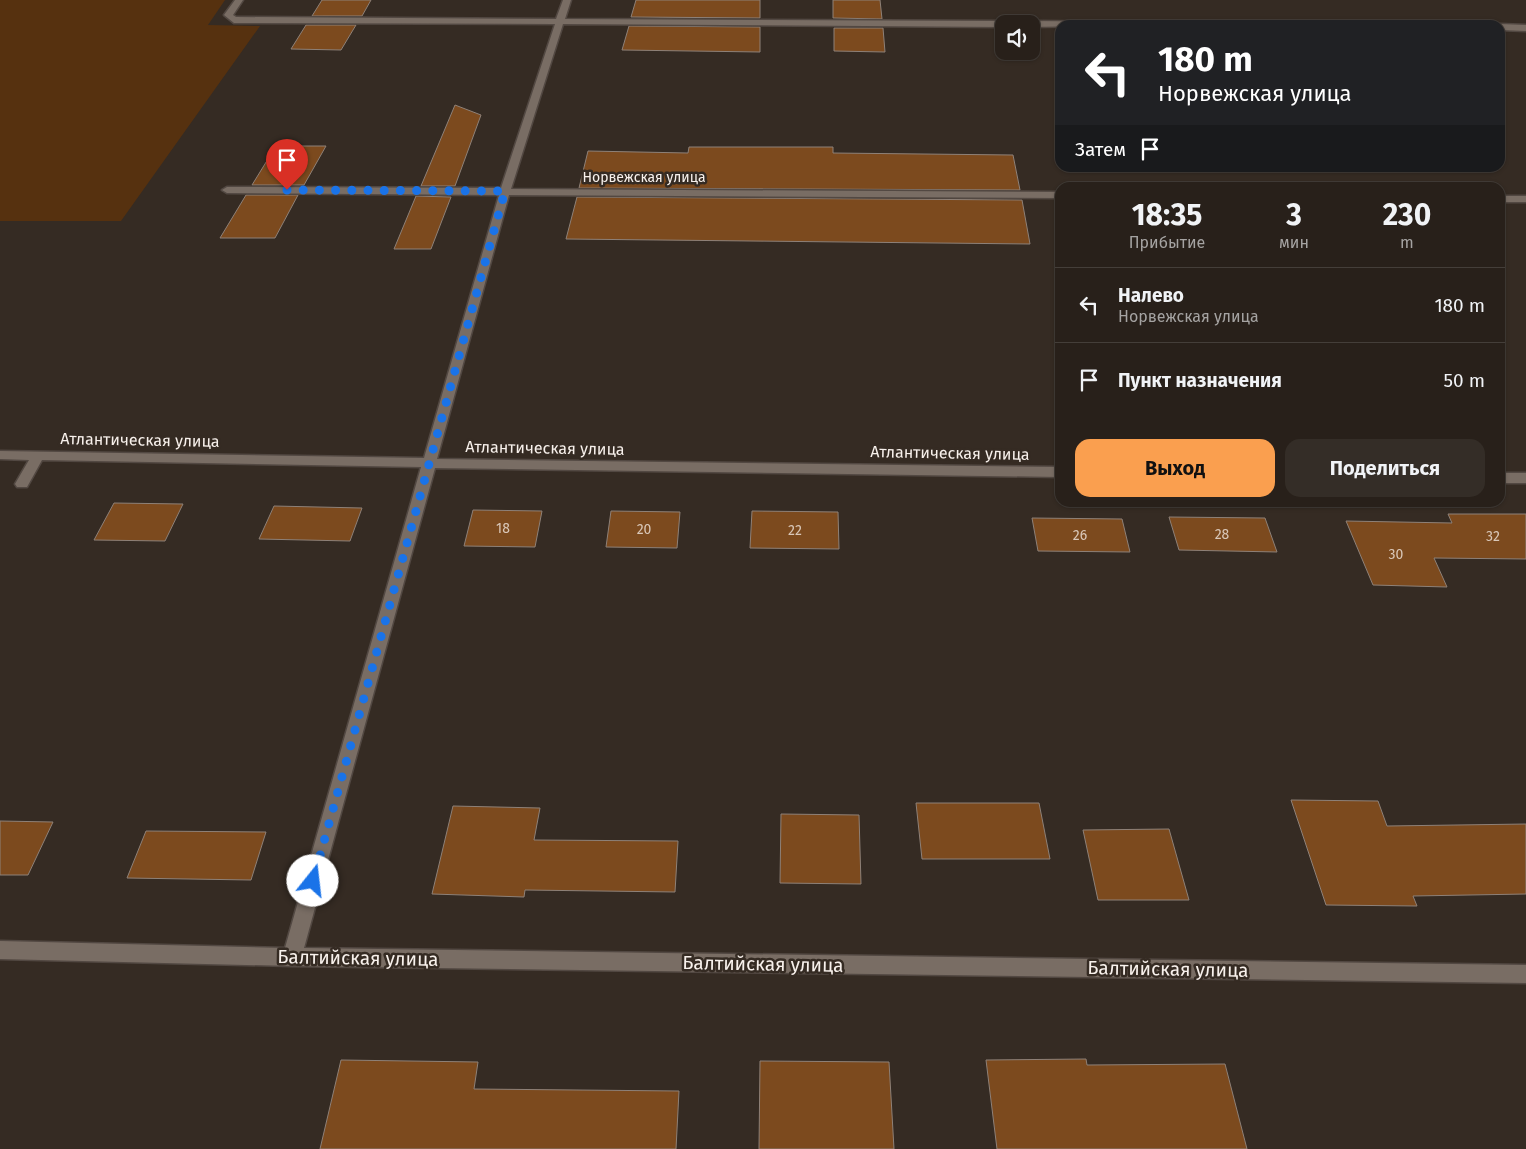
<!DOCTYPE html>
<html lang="ru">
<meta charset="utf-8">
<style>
:root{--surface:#28201a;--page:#342d27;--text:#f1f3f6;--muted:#a5a3a2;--line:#443e39;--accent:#fa9f4f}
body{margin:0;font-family:"Fira Sans",sans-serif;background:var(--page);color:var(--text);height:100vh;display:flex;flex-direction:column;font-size:19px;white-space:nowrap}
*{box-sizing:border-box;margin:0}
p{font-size:16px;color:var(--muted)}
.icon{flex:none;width:28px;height:28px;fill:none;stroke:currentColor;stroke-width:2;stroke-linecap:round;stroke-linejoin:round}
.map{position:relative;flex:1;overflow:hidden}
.details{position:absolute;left:1055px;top:182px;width:450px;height:325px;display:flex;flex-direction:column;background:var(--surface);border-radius:15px;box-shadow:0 1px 4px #0004,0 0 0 1px var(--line)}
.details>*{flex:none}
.top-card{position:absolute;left:1055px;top:20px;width:450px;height:152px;border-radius:15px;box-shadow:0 1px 4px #0004,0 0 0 1px var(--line);background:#202124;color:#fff;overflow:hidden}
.buttons{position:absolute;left:995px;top:15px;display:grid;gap:10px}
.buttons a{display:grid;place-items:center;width:45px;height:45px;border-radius:10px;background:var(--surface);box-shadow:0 1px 4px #0004,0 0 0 1px var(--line);font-size:25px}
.pin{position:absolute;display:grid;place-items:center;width:42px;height:42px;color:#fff;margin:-51px -21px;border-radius:50% 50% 50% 0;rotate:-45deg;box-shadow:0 0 5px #0007}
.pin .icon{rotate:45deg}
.me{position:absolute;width:55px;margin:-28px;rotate:16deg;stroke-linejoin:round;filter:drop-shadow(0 0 4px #0008)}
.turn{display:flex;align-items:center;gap:18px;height:105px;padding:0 20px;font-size:22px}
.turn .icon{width:65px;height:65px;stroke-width:2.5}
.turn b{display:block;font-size:35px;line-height:42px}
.then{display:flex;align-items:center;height:48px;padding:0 20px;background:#0003;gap:10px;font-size:19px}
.eta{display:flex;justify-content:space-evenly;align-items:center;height:85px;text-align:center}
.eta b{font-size:30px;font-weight:700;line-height:35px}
.button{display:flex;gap:10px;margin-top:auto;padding:10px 20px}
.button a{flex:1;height:58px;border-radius:15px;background:var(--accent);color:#111;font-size:20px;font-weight:700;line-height:58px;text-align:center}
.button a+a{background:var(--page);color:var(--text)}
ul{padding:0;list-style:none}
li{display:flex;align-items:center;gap:15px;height:75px;padding:0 20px;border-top:1px solid var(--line)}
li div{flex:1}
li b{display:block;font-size:19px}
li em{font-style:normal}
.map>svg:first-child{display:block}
</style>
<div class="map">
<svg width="1526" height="1149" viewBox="0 0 1526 1149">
<rect width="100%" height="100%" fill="#352b23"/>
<path fill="#56310f" d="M0,0H225L208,25L260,26L121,221H0Z"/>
<path fill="#7c4a1e" stroke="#8e8178" d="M322,0H371L362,16H312Z
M636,0H760V18L631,17Z
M833,0H880L882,19L833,18Z
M306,25H356L341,50L291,49Z
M629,26L760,27V52L622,50Z
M834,28H883L885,52L834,51Z
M455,105L481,115L455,186H421Z
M276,146H326L304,185H252Z
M689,147H833V153L1013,155L1020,190L579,188L588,151L688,153Z
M246,195H298L275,238H220Z
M416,196L451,197L431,249H394Z
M577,197L1022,200L1030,244L566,239Z
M114,503L183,504L165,541L94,540Z
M274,506L362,508L350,541L259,539Z
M473,510L542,511L535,547L464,546Z
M611,511L680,512L677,548L606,547Z
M752,511L838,512L839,549L750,548Z
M1448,514H1526V559L1434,558L1447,587L1373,585L1346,521L1452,523Z
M1169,517L1265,518L1277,552L1179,550Z
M1032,518L1122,519L1130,552L1038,551Z
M1291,800L1378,801L1387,826L1526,824V894L1413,896L1417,906L1326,905Z
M916,803H1039L1050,859H922Z
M453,806L540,808L534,840L678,841L675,892L525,890L524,897L432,894Z
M781,814L859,815L861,884L780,883Z
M0,821L53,822L28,875H0Z
M1169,829L1189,900H1098L1083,830Z
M146,831L266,832L251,880L127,878Z
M1086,1059L1087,1065L1225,1064L1247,1149H997L986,1060Z
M341,1060L478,1062L474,1089L679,1091L676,1149H320Z
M760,1061L889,1062L894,1149H759Z"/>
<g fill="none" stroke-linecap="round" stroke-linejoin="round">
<defs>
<path id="minor" d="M235,0H243L233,15L236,17L556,19L563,0H571L565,19L1004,21L1008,24H1004V27L563,24L511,189L1060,192V198L509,195L437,459L1060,467V477L435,468L304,948L1526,965V983L292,966L0,959V941L285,948L421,467L42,460L27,487H17L15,484L29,460L0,459V451L424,458L499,195L227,193L222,190L227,187L501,188L555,24L234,23L224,15Z
M1031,21L1142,22L1146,25L1031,27V24H1027Z
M1500,24L1526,25V31L1500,30V25H1497Z
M1500,196H1526V202H1500Z
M1500,473H1526V483H1500Z"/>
</defs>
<use href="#minor" stroke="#524842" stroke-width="3"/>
<use href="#minor" fill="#796d64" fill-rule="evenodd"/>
</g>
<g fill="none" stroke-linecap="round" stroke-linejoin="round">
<path stroke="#1a73e8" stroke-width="9" stroke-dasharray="0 16.2" d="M287,190L505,191L313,881"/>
</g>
<g text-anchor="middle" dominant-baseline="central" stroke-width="5" stroke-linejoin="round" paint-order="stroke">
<g font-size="14" fill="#f8f1ec" stroke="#352b23">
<text x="644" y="177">Норвежская улица</text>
</g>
<g font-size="14" fill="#d9c7b8">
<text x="503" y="528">18</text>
<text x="644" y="529">20</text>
<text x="795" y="530">22</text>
<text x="1222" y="534">28</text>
<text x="1080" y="535">26</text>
<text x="1493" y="536">32</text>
<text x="1396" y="554">30</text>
</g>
<g font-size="16" fill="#f8f1ec" stroke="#352b23">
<text transform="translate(140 440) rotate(1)">Атлантическая улица</text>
<text transform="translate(545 448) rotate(1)">Атлантическая улица</text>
<text transform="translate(950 453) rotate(1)">Атлантическая улица</text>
</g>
<g font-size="19" fill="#f8f1ec" stroke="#352b23">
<text transform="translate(358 958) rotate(1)">Балтийская улица</text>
<text transform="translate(763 964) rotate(1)">Балтийская улица</text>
<text transform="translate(1168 969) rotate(1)">Балтийская улица</text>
</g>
</g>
</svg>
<div class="buttons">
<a><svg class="icon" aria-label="sound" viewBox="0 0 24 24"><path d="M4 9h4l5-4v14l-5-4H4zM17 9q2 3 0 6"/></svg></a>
</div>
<div class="pin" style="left:287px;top:190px;background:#d93025"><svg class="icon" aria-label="arrive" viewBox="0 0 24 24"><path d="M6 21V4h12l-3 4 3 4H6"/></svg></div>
<svg class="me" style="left:313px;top:881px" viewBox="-20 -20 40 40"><circle r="19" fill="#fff"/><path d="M0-13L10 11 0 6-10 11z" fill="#1a73e8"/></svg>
<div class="top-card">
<div class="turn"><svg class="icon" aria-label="left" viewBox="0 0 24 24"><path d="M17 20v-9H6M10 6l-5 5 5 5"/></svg><div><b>180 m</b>Норвежская улица</div></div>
<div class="then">Затем<svg class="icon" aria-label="arrive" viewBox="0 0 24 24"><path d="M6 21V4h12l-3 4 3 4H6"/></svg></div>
</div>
<section class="details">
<div class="eta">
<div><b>18:35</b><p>Прибытие</p></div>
<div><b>3</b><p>мин</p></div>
<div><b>230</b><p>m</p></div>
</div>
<ul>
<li><svg class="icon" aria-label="left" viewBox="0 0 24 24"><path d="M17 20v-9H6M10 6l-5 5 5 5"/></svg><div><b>Налево</b><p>Норвежская улица</p></div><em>180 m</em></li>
<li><svg class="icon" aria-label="arrive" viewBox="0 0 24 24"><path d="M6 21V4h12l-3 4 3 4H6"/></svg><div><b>Пункт назначения</b></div><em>50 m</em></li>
</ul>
<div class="button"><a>Выход</a><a>Поделиться</a></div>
</section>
</div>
